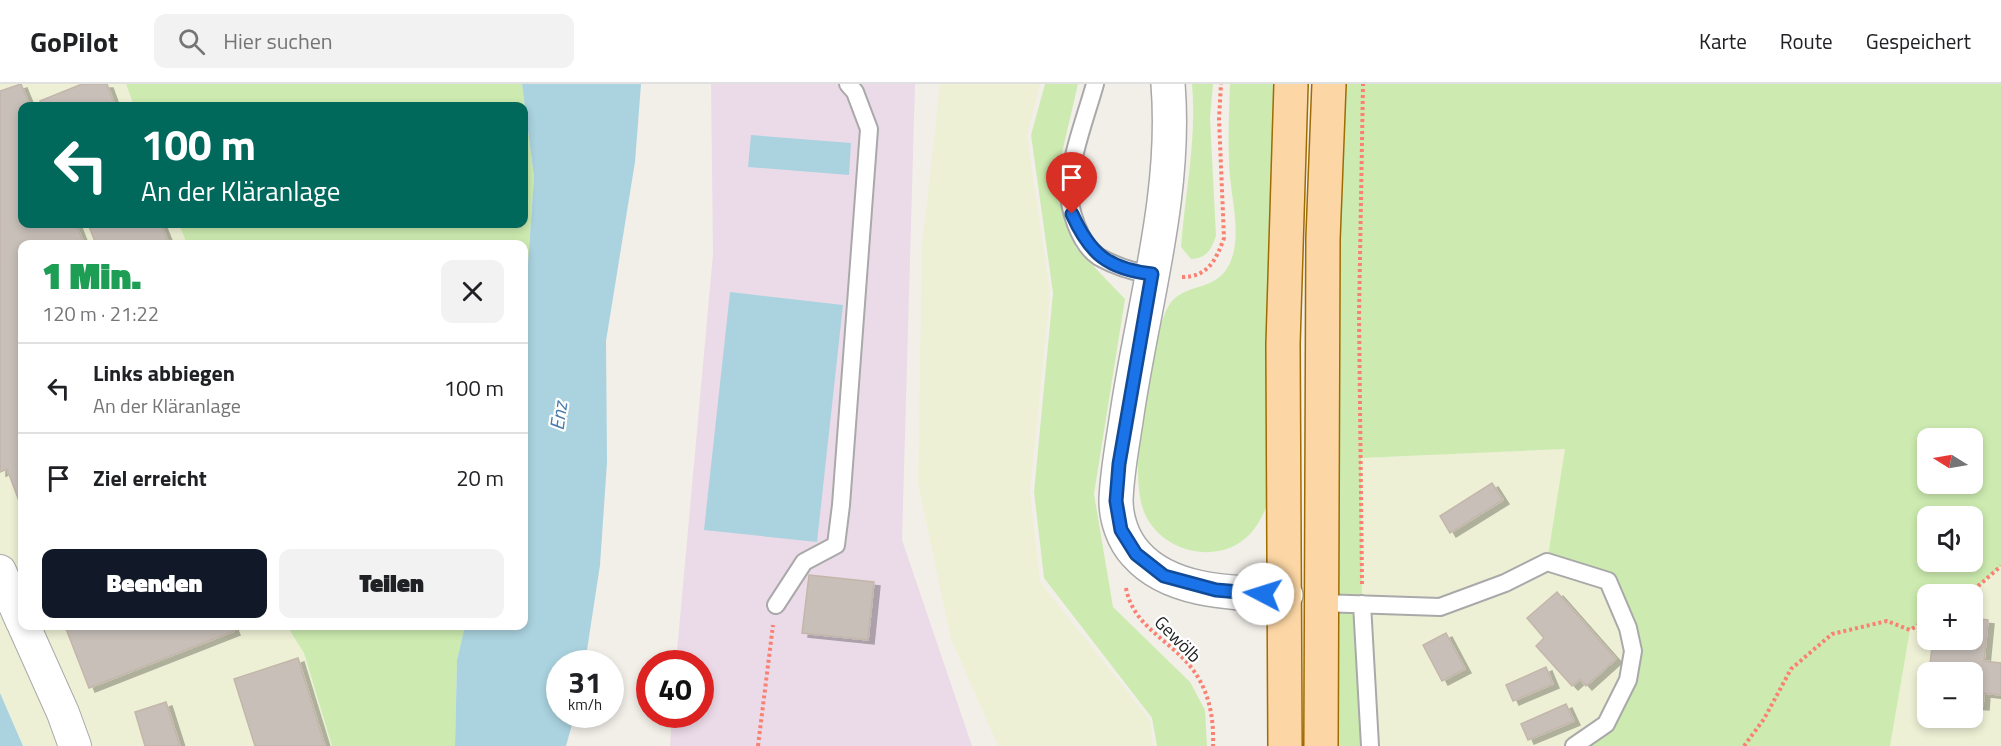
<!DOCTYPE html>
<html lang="de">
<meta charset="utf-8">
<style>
:root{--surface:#fff;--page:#f2f2f2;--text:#202124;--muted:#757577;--line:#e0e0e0;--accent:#111827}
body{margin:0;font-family:"Titillium Web",sans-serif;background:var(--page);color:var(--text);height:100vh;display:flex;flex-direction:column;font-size:22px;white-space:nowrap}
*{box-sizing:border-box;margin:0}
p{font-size:20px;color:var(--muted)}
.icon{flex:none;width:33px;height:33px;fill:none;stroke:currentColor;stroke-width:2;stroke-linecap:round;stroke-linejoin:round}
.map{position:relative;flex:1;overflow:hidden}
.details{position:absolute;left:18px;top:156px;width:510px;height:390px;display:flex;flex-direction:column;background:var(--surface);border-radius:12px;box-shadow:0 3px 9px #0003}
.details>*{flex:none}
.hud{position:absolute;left:18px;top:18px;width:510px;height:126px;border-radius:12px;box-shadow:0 3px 9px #0003;background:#00695c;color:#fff;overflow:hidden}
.needle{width:39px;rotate:281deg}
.fabs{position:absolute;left:1917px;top:344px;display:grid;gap:12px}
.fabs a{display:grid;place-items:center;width:66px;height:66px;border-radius:12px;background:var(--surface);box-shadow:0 3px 9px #0003;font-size:30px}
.speed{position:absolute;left:546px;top:566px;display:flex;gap:12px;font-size:30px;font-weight:700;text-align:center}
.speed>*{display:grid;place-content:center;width:78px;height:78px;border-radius:50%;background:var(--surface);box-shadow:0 3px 9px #0003;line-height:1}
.speed small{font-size:15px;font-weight:400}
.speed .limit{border:9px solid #d22;background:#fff;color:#111}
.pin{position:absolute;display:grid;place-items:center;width:51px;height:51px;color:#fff;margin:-62px -26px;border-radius:50% 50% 50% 0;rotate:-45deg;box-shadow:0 0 6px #0007}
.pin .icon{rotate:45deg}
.me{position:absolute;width:66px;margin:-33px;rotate:275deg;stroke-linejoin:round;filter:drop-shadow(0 0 4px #0008)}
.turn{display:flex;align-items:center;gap:21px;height:126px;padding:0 24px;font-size:27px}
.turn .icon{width:78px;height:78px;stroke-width:2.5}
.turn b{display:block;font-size:42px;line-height:51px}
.round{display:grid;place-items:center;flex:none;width:63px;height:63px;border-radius:12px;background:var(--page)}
.summary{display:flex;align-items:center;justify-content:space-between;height:102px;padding:0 24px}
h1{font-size:36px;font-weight:800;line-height:45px;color:#1e9e55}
.action{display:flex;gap:12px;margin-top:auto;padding:12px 24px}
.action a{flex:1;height:69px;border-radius:12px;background:var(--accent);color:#fff;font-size:24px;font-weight:800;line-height:69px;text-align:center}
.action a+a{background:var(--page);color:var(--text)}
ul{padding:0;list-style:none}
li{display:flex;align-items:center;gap:18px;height:90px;padding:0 24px;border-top:2px solid var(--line)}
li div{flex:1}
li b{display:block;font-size:22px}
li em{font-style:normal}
header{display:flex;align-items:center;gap:36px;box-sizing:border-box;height:84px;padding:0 30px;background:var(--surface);border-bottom:2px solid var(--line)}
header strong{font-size:28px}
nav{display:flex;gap:33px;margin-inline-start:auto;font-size:21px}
.search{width:420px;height:54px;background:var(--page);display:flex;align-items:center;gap:15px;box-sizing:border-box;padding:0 21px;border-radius:12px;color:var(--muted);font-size:22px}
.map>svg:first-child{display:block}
</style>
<header>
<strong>GoPilot</strong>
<div class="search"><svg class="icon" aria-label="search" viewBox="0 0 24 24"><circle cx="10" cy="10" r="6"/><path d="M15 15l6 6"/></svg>Hier suchen</div>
<nav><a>Karte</a><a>Route</a><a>Gespeichert</a></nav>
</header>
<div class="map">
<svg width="2001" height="662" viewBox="0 0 2001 662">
<defs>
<filter id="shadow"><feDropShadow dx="6" dy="4" stdDeviation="0" flood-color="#0004"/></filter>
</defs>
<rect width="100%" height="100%" fill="#f2efe9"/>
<path fill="#ebdbe8" d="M711,0H915L902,456L972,662H670L672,630H700V579H676L713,170Z"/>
<path fill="#eef0d5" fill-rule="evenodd" d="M0,0H126L134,22H22V140H179L187,160H22V542H287L304,569L332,662H0Z
M940,0H1040L1027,52L1050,209L1030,408L1040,498L1150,636L1153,662H998L951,555L918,399L922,163Z
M1566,365L1547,477L1608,497L1633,567L1606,640L1574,662H1378L1362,520L1361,374Z
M2001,482V662H1890L1910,546L1927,535L1928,555H1972V510H1969ZM1928,588H1972V633H1928Z"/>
<path fill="#cdebb0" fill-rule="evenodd" d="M126,0H522L534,93L524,239V160H187L179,140H524V22H134Z
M1045,0H1078L1055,99L1076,164L1125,215L1094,410L1113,523L1190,598L1205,626L1207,662H1157L1152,634L1044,494L1034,408L1053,209L1031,51Z
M1192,0H1213L1210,34L1216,152C1211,166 1207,174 1191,175L1181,163C1185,109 1197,55 1192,0Z
M1230,0H1284L1271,410C1266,424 1261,438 1250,450C1222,480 1169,471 1148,436C1139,421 1138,401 1138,383C1140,352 1153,235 1173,216C1190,199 1215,207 1229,181C1244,151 1229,109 1229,77C1228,51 1229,26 1230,0Z
M1329,0H2001V482L1969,510H1928L1927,535L1910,546L1890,662H1574L1606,639L1633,567L1608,497L1547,478L1565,365L1361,374L1362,520L1378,662H1321ZM1928,354H1972V399H1928ZM1928,432H1972V477H1928Z
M287,542H465L457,576L455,662H332L304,569Z"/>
<path fill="#aad3df" d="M522,0H641L635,78L606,257L607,378L600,481L585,579H560V630H575L566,662H455L457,576L465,542H524V239L534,93Z
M751,51L851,59L849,91L748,83Z
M730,208L843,221L817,458L704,446Z
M0,609L23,662H0Z"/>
<path fill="#c7bfb8" stroke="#c4b6ab" stroke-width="1.5" filter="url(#shadow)" d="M21,0L30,22H22V140H76L84,160H22V425L7,385L0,388V7Z
M82,0H107L115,22H42L40,17Z
M88,140H161L169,160H96Z
M1492,399L1503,416L1450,449L1440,432Z
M809,491L874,498L868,556L802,549Z
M1557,508L1616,575L1586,602L1580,595L1572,602L1536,562L1544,554L1527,534Z
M1972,534L1988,536L1984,577L2001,579V611L1984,609L1983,622L1972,621V588H1929L1932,563L1941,564L1942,555H1972Z
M65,542H232L234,547L89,604Z
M1446,549L1465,585L1442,597L1423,561Z
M298,574L325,662H255L234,595Z
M1546,583L1553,600L1513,617L1506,601Z
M166,618L180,662H145L135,628Z
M1566,620L1574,637L1528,656L1521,640Z"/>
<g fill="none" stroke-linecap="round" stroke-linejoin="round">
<defs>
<path id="service" d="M1095,0C1086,32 1073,66 1069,98C1067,122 1079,160 1099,173C1115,182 1134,188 1152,191
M1321,519L1440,523L1505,499L1547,478L1608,497L1628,544L1633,567L1628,596L1606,640L1574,662
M1362,520L1370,662
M776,521L804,478L836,461L841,421L869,45L855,8L848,0"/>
<path id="minor" d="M0,487L22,538
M24,542L63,629L75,662"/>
<path id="tertiary" d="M1168,0C1177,111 1143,221 1127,330C1123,358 1117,387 1116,416C1116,435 1123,456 1136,470C1171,510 1237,509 1286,511"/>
<path id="primary" d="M1285,662L1283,260L1291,0
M1321,662L1323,155L1329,0"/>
</defs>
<use href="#service" stroke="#a9a9a9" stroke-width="20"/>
<use href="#minor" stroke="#a9a9a9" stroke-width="34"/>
<use href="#tertiary" stroke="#a9a9a9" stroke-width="36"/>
<use href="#primary" stroke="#a06b00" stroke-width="36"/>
<path stroke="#fa8072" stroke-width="4" stroke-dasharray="3 3" stroke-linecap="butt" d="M1182,193C1208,193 1216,176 1224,154L1219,35L1221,0
M1362,500L1359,232L1363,0
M1126,504C1133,542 1168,555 1190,582C1209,605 1214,633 1213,662
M1969,510L2001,482
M758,662L773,541
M1744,662L1764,635L1791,585L1832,550L1887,537L1910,546L1928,535"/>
<use href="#service" stroke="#fff" stroke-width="16"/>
<use href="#minor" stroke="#fff" stroke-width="32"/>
<use href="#tertiary" stroke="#fff" stroke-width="33"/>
<use href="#primary" stroke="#fcd6a4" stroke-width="33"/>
</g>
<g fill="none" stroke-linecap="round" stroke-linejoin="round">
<defs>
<path id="route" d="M1072,130C1090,170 1108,185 1152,190L1119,380L1116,417L1121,446L1136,470L1164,492L1216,506L1263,510"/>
</defs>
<use href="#route" stroke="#114b97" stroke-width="15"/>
<use href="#route" stroke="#1a73e8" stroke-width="10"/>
</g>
<g text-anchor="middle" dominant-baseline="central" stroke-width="4.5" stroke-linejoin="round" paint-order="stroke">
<g font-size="18" fill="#222" stroke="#fff">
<text transform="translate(1178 555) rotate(45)">Gewölb</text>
</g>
<g font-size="20" font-style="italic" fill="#4a7aab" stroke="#fff">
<text transform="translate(558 332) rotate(-82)">Enz</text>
</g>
</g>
</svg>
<div class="fabs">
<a><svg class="needle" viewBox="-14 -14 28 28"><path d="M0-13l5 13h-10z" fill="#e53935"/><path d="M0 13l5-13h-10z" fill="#757577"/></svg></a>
<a><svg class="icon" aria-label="sound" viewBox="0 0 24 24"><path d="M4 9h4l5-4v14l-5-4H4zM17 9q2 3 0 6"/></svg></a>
<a>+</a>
<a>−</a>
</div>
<div class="speed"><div>31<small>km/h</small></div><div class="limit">40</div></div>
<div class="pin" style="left:1072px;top:130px;background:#d93025"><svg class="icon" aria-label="arrive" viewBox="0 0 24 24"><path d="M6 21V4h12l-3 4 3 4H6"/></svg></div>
<svg class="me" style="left:1263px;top:510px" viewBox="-20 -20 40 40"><circle r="19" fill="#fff"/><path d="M0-13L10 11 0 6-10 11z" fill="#1a73e8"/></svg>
<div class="hud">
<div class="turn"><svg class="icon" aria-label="left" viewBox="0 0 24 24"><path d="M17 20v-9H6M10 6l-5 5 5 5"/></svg><div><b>100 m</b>An der Kläranlage</div></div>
</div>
<section class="details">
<div class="summary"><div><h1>1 Min.</h1><p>120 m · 21:22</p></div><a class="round"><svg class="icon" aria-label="close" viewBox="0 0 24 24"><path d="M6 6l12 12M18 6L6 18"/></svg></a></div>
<ul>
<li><svg class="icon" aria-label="left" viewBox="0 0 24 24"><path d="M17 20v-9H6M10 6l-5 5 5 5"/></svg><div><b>Links abbiegen</b><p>An der Kläranlage</p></div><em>100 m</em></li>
<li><svg class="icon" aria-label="arrive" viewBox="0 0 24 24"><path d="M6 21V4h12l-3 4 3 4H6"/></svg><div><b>Ziel erreicht</b></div><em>20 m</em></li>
</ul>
<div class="action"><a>Beenden</a><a>Teilen</a></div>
</section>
</div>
